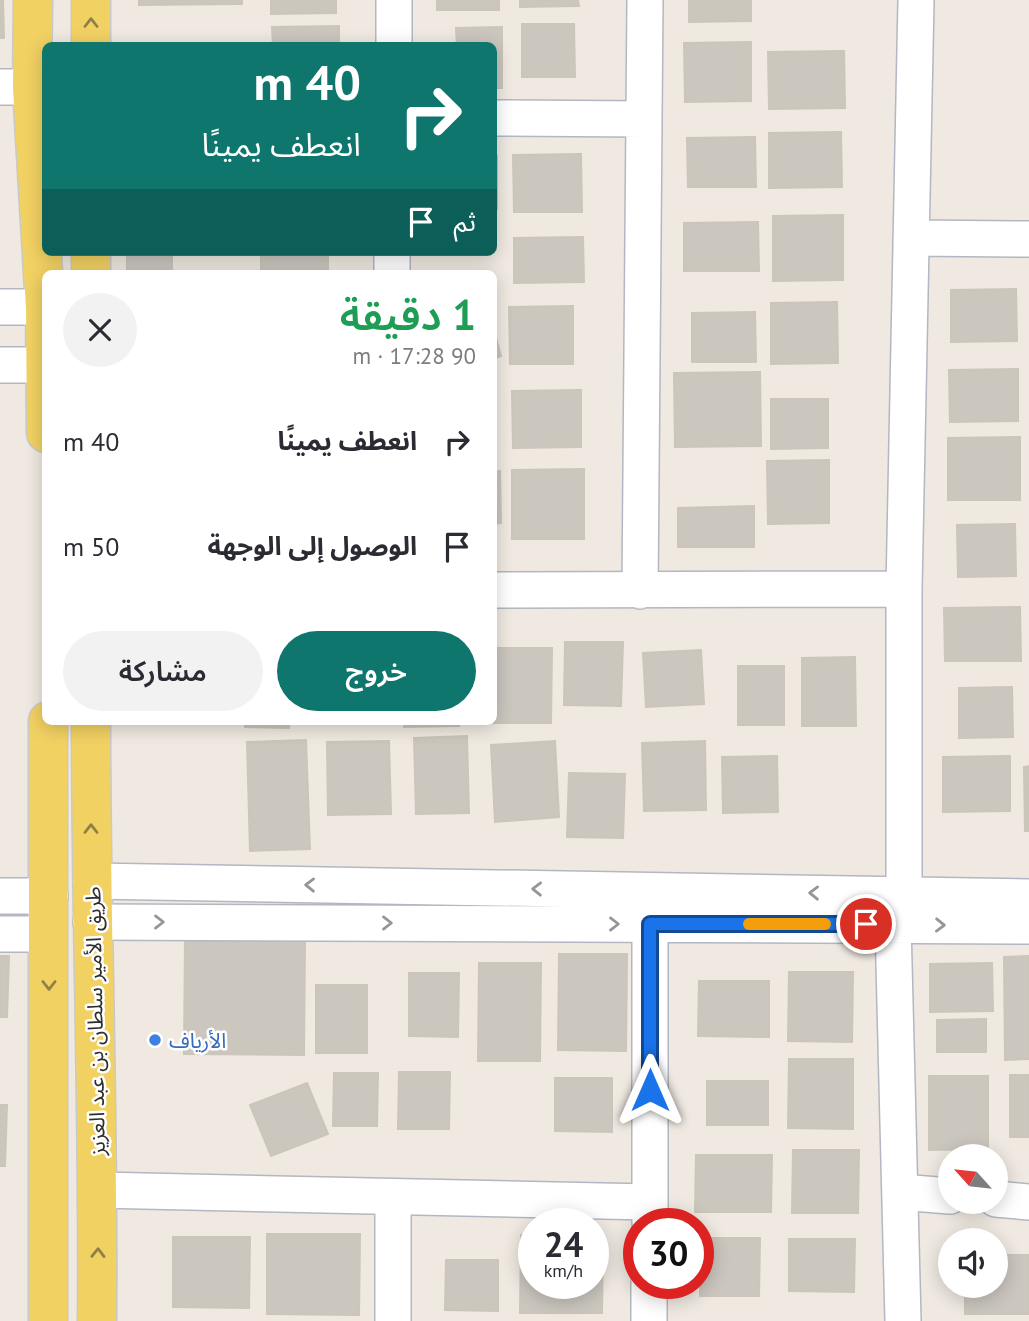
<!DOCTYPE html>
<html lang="ar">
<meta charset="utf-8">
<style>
:root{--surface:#fff;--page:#f2f2f3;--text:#2b2b33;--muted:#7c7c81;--accent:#0f766e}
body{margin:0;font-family:"PT Sans","Noto Sans Arabic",sans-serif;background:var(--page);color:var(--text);direction:rtl;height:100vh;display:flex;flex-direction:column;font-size:26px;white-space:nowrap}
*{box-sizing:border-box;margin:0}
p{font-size:23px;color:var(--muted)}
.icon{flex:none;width:38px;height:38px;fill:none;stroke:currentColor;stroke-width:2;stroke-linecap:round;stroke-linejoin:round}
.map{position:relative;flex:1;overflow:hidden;direction:ltr}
.sheet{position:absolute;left:42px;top:270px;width:455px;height:455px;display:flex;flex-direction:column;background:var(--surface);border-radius:10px;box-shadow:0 4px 18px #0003;direction:rtl}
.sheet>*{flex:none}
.hud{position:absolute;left:42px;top:42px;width:455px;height:214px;border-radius:10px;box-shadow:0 4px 18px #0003;direction:rtl;background:#0f766e;color:#fff;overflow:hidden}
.needle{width:46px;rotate:297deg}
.controls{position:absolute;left:938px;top:1144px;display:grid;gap:14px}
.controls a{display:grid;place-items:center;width:70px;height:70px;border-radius:50%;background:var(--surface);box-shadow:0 4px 18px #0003;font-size:35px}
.speed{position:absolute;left:518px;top:1208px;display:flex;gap:14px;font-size:35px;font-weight:700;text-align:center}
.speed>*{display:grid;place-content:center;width:91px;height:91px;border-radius:50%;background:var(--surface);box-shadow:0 4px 18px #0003;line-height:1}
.speed small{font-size:18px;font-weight:400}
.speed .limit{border:10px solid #d22;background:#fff;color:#111}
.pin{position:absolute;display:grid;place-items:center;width:60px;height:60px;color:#fff;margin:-30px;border:4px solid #fff;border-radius:50%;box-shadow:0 2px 7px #0007}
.me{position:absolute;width:77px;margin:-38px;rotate:0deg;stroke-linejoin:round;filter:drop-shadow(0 0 5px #0008)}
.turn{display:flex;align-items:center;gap:24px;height:147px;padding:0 21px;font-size:32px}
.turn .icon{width:91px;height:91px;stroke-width:2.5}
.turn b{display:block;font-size:49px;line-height:60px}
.then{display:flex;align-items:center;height:66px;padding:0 21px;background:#0003;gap:14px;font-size:26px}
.round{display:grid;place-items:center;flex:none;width:74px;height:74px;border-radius:37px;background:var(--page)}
.headline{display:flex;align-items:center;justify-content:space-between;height:119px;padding:0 21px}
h1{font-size:42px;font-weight:600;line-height:52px;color:#1e9e55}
.cta{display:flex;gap:14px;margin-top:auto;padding:14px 21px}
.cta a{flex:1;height:80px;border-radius:42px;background:var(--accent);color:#fff;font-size:28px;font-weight:600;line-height:80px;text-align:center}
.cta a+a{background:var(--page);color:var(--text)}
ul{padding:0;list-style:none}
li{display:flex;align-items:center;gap:21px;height:105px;padding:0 21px}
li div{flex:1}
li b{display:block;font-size:26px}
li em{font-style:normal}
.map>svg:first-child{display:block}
</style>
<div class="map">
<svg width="1029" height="1321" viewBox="0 0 1029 1321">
<rect width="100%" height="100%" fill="#efe9e1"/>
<path fill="#cbc7bf" stroke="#cbc5ba" stroke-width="2" d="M0,0H3L4,38H0Z
M139,0H242V4L139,5Z
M271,0H336V13L271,14Z
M437,0H499V10H437Z
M520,0H578L579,6L520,7Z
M689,0H751V21L689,22Z
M522,24H574L575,77H522Z
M339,26V46H273L272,27Z
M502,27V88H494V46H457L456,28Z
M751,42V101L685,102L684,43Z
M844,51L845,108L769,109L768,52Z
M841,132L842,187L769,188V133Z
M755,137L756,187H688L687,138Z
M581,154L582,212H514L513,155Z
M494,156H497V209H494Z
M843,215V280L773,281V216Z
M758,222L759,271H684V223Z
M583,237L584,282L514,283V238Z
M127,252H172V273H127Z
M261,252H328V273H261Z
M1016,289L1017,341L951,342V290Z
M837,302L838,363L771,364V303Z
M573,306V364H510L509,307Z
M755,312L756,362H692V313Z
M494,331L501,356L494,359Z
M1018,369V421L950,422L949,370Z
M760,372L761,446L675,447L674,373Z
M581,390V447L513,448L512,391Z
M771,399H828V448L771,449Z
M1020,437V500H948V438Z
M829,460V523L768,524L767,461Z
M584,469V539H512V470Z
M500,471L501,523L494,524V472Z
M754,506V547H678V508Z
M1015,524L1016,576L958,577L957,525Z
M1020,607L1021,661H945L944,608Z
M565,642H623L621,706L564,705Z
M495,648H552L551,723H494Z
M701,650L704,704L646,707L643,653Z
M855,657L856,726H802V658Z
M738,666H784V725H738Z
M1012,687L1013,737L959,738V688Z
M245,721H289V728L245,727Z
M404,721H459V726L404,727Z
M467,736L469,813L416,814L414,738Z
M306,740L310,849L250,851L247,742Z
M389,741L391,814L328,815L327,742Z
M555,741L559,817L495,822L491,745Z
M705,741L706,810L644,811L642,743Z
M777,756L778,812L723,813L722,757Z
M1010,756V811L943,812V757Z
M1029,766V831H1025L1024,767Z
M569,773L625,774L623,838L567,837Z
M185,936L305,937L304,1055L184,1054Z
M559,954H627L626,1051L558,1050Z
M0,956H9L7,1017H0Z
M1029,956V1059L1005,1060L1004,957Z
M479,963H541L540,1061H478Z
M992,963L993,1011L930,1012V964Z
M789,972H853L852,1042L788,1041Z
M409,973H459L458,1037L409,1036Z
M699,981H769V1037L698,1036Z
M316,985H367V1053H316Z
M986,1019V1052H937V1020Z
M789,1059H853V1129L788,1128Z
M399,1072H450L449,1129H398Z
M334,1073H378L377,1126H333Z
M1010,1075H1029V1137H1010Z
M929,1076H988V1149L929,1150Z
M555,1078H612V1132L555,1131Z
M707,1081H768V1125H707Z
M307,1083L328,1134L271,1156L250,1105Z
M0,1105H7L5,1166H0Z
M793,1150H859L858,1213H792Z
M696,1155H772L771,1212H695Z
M267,1234H360L359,1315L267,1314Z
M521,1235H534V1283H593V1235H603L602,1313H520Z
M173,1237H250L249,1308L173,1307Z
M701,1238H760L759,1296H700Z
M789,1239H855L854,1292L789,1291Z
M996,1255H1029V1314H965V1286H996Z
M446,1260H498V1311L445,1310Z"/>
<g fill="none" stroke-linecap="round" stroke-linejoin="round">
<defs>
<path id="minor" d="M394,46V0
M0,87H32
M494,118L644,119
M911,238L1029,239
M392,273V252
M0,307H45
M0,365H45
M494,590L904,589
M640,591L645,0
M91,881L1029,897
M904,895V589L916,0
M0,896H50
M91,922L1029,926
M893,924L903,1321
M0,934H49
M98,1190L650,1202
M900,1192L950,1196
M996,1199L1029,1202
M650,1223V924
M393,1321V1197
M649,1321V1283"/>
<path id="major" d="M33,0L32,87L45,307L46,433
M91,46V0
M91,252V273
M91,721C91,921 99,1121 97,1321
M48,1321V721"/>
</defs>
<use href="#minor" stroke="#b4b7c1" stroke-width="38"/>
<use href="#major" stroke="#c9c9c9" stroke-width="41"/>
<use href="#minor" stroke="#fff" stroke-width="35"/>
<use href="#major" stroke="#f2d163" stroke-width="38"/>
</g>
<defs><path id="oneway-chevron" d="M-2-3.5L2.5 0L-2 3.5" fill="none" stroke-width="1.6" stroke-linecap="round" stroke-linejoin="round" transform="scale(1.75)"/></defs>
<g stroke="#908048">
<use href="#oneway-chevron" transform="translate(91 23) rotate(-90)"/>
<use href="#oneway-chevron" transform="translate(91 829) rotate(-90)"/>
<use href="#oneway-chevron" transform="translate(49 985) rotate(90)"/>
<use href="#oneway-chevron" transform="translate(98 1253) rotate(-89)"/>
</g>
<g stroke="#969696">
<use href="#oneway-chevron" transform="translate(310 885) rotate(-179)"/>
<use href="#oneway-chevron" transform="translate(537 889) rotate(-179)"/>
<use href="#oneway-chevron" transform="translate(814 893) rotate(-179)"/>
<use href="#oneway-chevron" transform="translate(159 922)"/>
<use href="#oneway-chevron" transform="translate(387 923)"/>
<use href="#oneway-chevron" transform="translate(614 924)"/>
<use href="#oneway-chevron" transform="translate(940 925) rotate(1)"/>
</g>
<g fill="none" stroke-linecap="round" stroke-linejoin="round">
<defs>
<path id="route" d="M650,1090V924H866"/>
</defs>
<use href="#route" stroke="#114b97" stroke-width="18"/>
<use href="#route" stroke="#1a73e8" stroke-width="12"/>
<path stroke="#f59e0b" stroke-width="12" d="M749,924H825"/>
</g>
<circle fill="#3f7fe0" stroke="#fff" stroke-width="2.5" cx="155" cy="1040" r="7"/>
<g text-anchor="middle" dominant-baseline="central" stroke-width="5" stroke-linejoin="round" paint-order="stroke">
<g font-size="21" fill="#2e2e2e" stroke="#fff">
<text transform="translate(95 1021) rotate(-91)">طريق الأمير سلطان بن عبد العزيز</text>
</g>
<g font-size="21" fill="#366cbe" stroke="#fff" text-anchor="start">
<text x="169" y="1040">الأرياف</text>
</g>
</g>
</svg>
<div class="controls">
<a><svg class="needle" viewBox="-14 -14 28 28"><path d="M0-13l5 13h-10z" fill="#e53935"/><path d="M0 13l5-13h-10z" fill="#7c7c81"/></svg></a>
<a><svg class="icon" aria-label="sound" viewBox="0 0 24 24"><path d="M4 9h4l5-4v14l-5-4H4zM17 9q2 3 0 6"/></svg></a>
</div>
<div class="speed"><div>24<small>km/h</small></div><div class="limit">30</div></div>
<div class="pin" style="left:866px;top:924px;background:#d93025"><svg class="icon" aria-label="arrive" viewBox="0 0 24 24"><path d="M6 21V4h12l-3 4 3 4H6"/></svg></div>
<svg class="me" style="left:650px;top:1090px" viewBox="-20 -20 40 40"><path d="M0-17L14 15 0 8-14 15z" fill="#1a73e8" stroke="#fff" stroke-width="4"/></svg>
<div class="hud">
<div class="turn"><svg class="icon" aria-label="right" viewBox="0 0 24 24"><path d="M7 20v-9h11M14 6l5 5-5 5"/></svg><div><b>40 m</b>انعطف يمينًا</div></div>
<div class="then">ثم<svg class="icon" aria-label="arrive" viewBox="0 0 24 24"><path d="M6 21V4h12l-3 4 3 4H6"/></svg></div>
</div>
<section class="sheet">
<div class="headline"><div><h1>1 دقيقة</h1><p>90 m · 17:28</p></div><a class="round"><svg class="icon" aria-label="close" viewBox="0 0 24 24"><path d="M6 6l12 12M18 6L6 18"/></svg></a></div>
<ul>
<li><svg class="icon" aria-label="right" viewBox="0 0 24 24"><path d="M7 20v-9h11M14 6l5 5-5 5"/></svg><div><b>انعطف يمينًا</b></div><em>40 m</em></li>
<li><svg class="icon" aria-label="arrive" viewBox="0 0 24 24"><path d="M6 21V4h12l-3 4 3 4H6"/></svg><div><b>الوصول إلى الوجهة</b></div><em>50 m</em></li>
</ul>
<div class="cta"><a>خروج</a><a>مشاركة</a></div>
</section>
</div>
